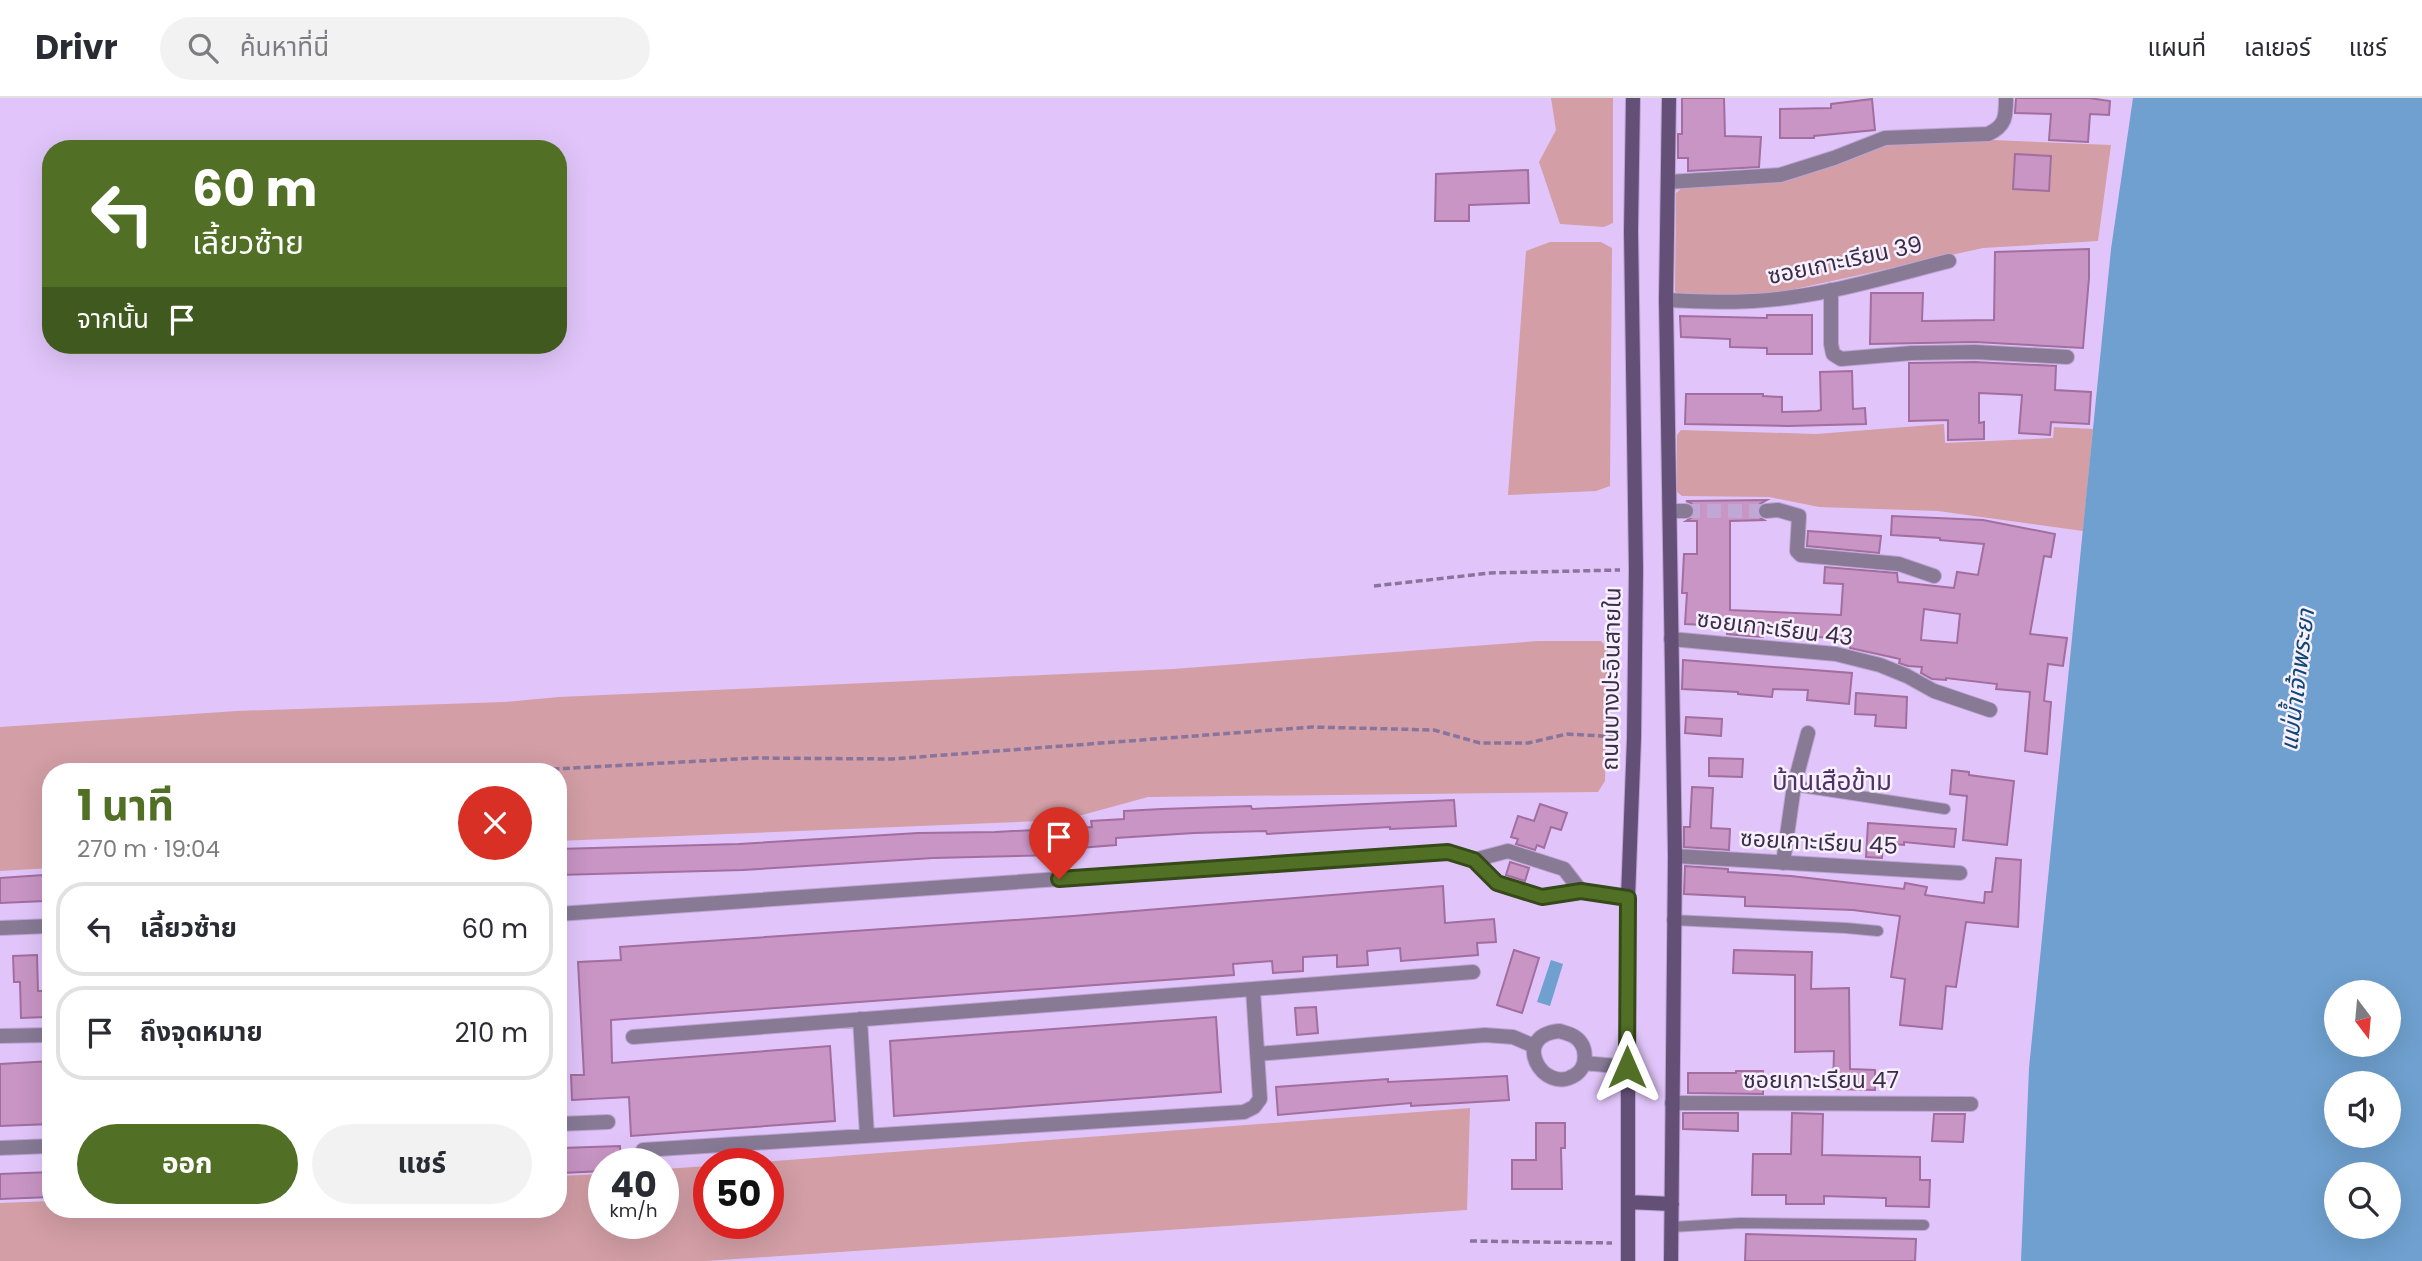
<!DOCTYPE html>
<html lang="th">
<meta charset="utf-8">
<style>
:root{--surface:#fff;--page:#f2f2f3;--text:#2b2b33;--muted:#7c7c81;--line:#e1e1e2;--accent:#517026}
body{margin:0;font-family:Poppins,"Noto Sans Thai",sans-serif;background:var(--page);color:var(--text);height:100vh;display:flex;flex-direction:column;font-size:26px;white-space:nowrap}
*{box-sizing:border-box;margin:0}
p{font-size:23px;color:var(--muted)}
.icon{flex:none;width:38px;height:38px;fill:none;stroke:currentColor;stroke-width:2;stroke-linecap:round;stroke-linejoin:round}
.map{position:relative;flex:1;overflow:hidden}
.drawer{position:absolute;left:42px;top:665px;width:525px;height:455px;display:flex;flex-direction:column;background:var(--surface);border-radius:28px;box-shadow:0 7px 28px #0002}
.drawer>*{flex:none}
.top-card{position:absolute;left:42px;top:42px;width:525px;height:214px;border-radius:28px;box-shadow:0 7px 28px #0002;background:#517026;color:#fff;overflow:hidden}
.needle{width:46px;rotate:164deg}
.fabs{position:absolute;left:2324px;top:882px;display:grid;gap:14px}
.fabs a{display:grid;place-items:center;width:77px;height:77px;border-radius:50%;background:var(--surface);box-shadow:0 7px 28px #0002;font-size:35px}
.speed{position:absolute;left:588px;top:1050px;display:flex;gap:14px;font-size:35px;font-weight:700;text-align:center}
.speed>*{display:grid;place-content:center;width:91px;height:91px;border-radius:50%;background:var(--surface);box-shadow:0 7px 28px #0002;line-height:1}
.speed small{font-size:18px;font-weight:400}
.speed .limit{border:10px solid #d22;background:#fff;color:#111}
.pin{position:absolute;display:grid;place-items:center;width:60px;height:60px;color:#fff;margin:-72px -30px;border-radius:50% 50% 50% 0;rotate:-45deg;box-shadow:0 0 7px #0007}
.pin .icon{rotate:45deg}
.me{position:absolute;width:77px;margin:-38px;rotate:0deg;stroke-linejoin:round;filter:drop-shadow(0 0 5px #0008)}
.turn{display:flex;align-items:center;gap:24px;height:147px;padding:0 35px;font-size:32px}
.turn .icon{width:91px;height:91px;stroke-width:2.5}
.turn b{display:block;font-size:49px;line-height:60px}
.then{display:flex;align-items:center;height:66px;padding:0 35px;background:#0003;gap:14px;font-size:26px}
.round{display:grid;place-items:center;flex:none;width:74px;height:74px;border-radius:37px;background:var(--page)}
.summary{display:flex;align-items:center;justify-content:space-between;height:119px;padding:0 35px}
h1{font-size:42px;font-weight:700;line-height:52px;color:var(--accent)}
.action{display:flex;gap:14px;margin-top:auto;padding:14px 35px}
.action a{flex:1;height:80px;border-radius:42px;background:var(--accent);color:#fff;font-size:28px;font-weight:700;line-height:80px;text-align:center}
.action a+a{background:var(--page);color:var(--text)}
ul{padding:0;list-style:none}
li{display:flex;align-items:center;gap:21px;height:94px;margin:0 14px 10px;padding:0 21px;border:4px solid var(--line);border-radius:28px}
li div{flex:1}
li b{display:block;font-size:26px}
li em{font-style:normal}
header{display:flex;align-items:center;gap:42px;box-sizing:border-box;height:98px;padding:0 35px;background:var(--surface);border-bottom:2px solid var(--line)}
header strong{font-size:33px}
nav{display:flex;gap:38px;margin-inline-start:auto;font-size:24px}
.search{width:490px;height:63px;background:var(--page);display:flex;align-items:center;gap:18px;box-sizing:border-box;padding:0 24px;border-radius:38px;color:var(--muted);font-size:26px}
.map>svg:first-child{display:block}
</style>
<header>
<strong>Drivr</strong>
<div class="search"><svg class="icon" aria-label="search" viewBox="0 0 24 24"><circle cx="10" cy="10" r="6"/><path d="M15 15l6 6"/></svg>ค้นหาที่นี่</div>
<nav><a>แผนที่</a><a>เลเยอร์</a><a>แชร์</a></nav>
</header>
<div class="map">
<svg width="2422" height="1163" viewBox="0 0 2422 1163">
<rect width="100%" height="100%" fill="#e1c5fa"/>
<path fill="#d39ea6" d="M1551,0H1613V125L1604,129L1560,126L1539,64L1556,32Z
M1993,42L2111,47L2098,143L1983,150L1763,198L1681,200L1675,193L1676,95L1682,90L1774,84L1883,47Z
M1550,144H1601L1612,150L1610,388L1596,393L1508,397L1526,153Z
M1944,326L1945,345L2053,340L2054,329L2093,331L2083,433L1938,413L1819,409L1769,399L1682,398L1677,394V337L1681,332L1816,336Z
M1538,543H1601L1608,551L1605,683L1598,694L1148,699L1064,722L558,743V674H51V770L0,773V629L237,613L504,604L559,599L1173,571Z
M1470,1010L1467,1112L706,1163H0V1105L51,1103V1111H558V1078L604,1076V1125H663V1071L709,1068V1125H768V1066H735Z"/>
<path fill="#6fa0cf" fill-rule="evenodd" d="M2133,0H2422V1163H2021L2029,970L2111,151ZM2336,894H2389V947H2336ZM2336,985H2389V1038H2336ZM2336,1076H2389V1129H2336Z
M1551,862L1563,866L1550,908L1537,904Z"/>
<path fill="#c895c4" stroke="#a26d9f" stroke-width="2" fill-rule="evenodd" d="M1682,0H1724L1725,38L1761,39L1759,69L1688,73V60H1678V36H1682Z
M2016,0H2089L2110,3L2109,17L2090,16L2088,44L2049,42L2051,16L2015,15Z
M1872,1L1875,32L1814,38V40H1780V11L1831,10V6Z
M2015,56L2051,58L2049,93L2013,91Z
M1528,72L1529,105L1469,107V123H1435L1436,76Z
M2089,151V180L2083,250L1975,244L1870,246L1871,195H1923L1922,223L1994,222L1995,154Z
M1767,217H1812V256H1767V250L1730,249V241L1681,239L1680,218L1767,220Z
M1975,264L2056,268L2055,292L2091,294L2089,326L2051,324L2050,337L2019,335L2022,297L1979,295V325L1984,324V341L1948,342V322L1909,323V265Z
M1852,273L1853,311L1865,310L1866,326L1788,328L1685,326L1686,296H1763V298L1782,299V314L1817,313L1821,312L1820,274Z
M1767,402L1760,406L1756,413L1759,419L1764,422L1730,423V512L1841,517L1843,486L1824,485L1825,469L1897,475L1898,484L1954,490L1957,474L1978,477L1984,446L1940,442V440L1891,437L1892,418L1983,422L2055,436L2051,459L2044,458L2030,536L2067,540L2063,568L2048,566L2044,603L2051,604L2047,656L2025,653L2030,594L1996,591L1997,586L1946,580V582L1932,581L1921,575L1922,569L1908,568L1899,565L1900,561L1850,550L1851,541L1763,536V539L1748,538L1727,536V528L1685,526L1687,495H1682L1684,456H1697V423H1686L1694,418L1696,412L1691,405L1686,403ZM1924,511L1960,516L1957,545L1921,542Z
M1808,433L1881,438L1879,455L1807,448Z
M1683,562L1852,575L1849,606L1807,602L1808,592L1773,591L1772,599L1738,596V594L1682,591Z
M1856,595L1907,599L1906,630L1875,628L1876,617L1855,616Z
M1686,619L1722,621L1721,638L1685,635Z
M1709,660L1743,661L1742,679L1709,678Z
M1952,672L1969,674V677L2014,683L2007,747L1963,742L1967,698L1950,696Z
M1692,689L1713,690L1711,730L1730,731L1729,752L1684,749V729H1690Z
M1454,702L1456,728L1390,731V729L1267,736L1266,733L1194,735L1116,740V747L1079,750L1080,756L1056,757L933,760L743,772L558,777V751L739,746L918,735L995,734L1092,729L1091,723L1124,721V713L1162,711L1251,708L1252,711Z
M1540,706L1567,715L1561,732L1551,729L1544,750L1537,747L1535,752L1516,746L1518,741L1511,739L1518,718L1534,723Z
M1868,725L1956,731L1954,749L1904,744V747L1883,745L1882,760L1866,759Z
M1996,760L2021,762L2018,829L1966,824L1956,889L1946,888L1942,931L1900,927L1905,881L1891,879L1900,818L1853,812L1745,808V799L1684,796L1685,768L1728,771V774L1791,778L1904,791L1905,785L1927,789L1925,797L1984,805L1985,794H1992Z
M1510,764L1529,770L1525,783L1506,777Z
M43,777L45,803L0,805V780Z
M1443,788L1445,825L1494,821L1496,844L1477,845L1478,857L1401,863L1400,850L1367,853L1368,867L1337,869V857L1303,859V873L1273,875L1272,863L1233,866L1234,877L611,922L612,965L830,948L835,1023L631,1038L629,999L572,1002L571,977H584L578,864L621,862L620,849L1073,818Z
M1514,852L1539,860L1522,915L1497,907Z
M1734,852L1812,854L1811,891L1849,890L1850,971L1875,972V992L1833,991L1834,953L1795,954V877L1733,875Z
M37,857L38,893H44L45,919L21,920L20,884H14L13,858Z
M1316,909L1318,935L1297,937L1295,910Z
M1216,919L1221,994L894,1018L890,943Z
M51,963V1026L0,1028V966Z
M1736,973H1763V996L1688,995V975H1736Z
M1507,978L1509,1002L1411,1008V1005L1278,1017L1276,989L1388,981V984Z
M1683,1015H1738V1033L1683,1031Z
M1792,1015L1823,1016L1822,1057L1920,1059V1082H1930L1929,1109L1886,1108V1100L1824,1098V1106H1786V1097H1752L1753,1056H1791Z
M1934,1016H1965L1963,1044L1932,1043Z
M1536,1025H1565V1050H1561L1562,1091H1512V1062H1536Z
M620,1048L621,1066H604V1073L562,1075L561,1050Z
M51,1074V1099L0,1101V1076Z
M1746,1136L1916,1141L1915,1163H1745Z"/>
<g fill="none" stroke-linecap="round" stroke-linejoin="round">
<path stroke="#c0a7d6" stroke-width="14" stroke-dasharray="14 7" stroke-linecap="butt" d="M1686,413H1766"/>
<defs>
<path id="lane" d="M1794,688L1945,711
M1672,822L1846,830L1878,833
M1672,1129L1740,1125L1924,1127"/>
<path id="street" d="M1668,84L1780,77L1834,60L1885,40L1988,36C2006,28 2006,18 2006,0
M1831,192V246L1833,256L1841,261L1912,255L1975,254L2067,259
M1666,202C1695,203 1724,205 1753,203C1819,200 1885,179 1949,163
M1670,413H1686
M1766,413L1778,412L1799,418L1797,453L1801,457L1899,466L1934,478
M1671,541L1836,556L1880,567L1907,578L1934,593L1990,612
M1675,758L1960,775
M1474,762L1508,753L1564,771L1581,793
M1783,765L1794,688L1808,635
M558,816L1448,754L1474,762L1497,784L1542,799L1581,793L1628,800
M0,830L51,828
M860,921L867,1038
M1560,933C1565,935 1571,936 1575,939C1588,948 1588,969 1575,977C1543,998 1509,937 1560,933Z
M0,938L51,937
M633,939L1473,874
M1257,956L1485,937L1513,939L1534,948
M1584,965L1627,969
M1672,1005L1971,1006
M558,1026L608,1024
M0,1050L51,1048
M643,1052L1244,1014L1254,1009L1260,1001L1253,891"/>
<path id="secondary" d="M1669,0L1666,202L1675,758L1671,1163
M1628,1104L1672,1106
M1628,1163V800L1634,640L1636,472L1631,133L1633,0"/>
</defs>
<use href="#lane" stroke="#bca4d3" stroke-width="12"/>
<use href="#street" stroke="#bca4d3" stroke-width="16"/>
<use href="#secondary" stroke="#bca4d3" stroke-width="16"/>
<path stroke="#89759c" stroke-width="3.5" stroke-dasharray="7 3.5" stroke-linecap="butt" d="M1374,488L1490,475L1620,472
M500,674L755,660L892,661L1312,629L1434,632L1480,645H1528L1567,636L1618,639
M1470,1143L1612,1145"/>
<use href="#lane" stroke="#887a95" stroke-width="10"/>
<use href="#street" stroke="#887a95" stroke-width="14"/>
<use href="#secondary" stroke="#644f76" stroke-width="14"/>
</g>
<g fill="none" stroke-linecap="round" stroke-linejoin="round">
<defs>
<path id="route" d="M1059,781L1448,754L1474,762L1497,785L1542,799L1581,793L1628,800L1627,969"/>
</defs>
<use href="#route" stroke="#354919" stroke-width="18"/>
<use href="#route" stroke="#517026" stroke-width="12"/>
</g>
<g text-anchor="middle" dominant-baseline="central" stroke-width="5" stroke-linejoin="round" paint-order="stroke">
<g font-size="23" fill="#3b2d47" stroke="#f7f0fe">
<text transform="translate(1845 162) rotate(-12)">ซอยเกาะเรียน 39</text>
<text transform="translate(1775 530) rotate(7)">ซอยเกาะเรียน 43</text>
<text transform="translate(1611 581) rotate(-89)">ถนนบางปะอินสายใน</text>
<text transform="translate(1819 744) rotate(3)">ซอยเกาะเรียน 45</text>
<text x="1821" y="982">ซอยเกาะเรียน 47</text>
</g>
<g font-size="24" font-style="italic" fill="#104673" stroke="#f7f0fe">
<text transform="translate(2297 582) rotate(-83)">แม่น้ำเจ้าพระยา</text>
</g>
<g font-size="26" fill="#503167" stroke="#f7f0fe">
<text x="1832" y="683">บ้านเสือข้าม</text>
</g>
</g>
</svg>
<div class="fabs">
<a><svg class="needle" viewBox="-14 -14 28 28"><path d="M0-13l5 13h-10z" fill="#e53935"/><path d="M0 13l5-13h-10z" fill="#7c7c81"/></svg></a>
<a><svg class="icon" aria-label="sound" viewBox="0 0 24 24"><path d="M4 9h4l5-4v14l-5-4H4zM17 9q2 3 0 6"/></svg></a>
<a><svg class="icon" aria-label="search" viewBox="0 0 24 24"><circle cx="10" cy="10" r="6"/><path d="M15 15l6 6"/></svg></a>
</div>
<div class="speed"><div>40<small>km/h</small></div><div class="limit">50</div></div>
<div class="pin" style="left:1059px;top:781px;background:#d93025"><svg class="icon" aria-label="arrive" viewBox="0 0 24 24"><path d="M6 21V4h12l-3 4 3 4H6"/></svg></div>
<svg class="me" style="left:1627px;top:969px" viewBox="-20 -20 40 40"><path d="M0-17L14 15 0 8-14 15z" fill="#517026" stroke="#fff" stroke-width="4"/></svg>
<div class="top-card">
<div class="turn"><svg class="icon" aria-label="left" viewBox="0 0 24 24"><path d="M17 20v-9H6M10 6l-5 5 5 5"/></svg><div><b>60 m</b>เลี้ยวซ้าย</div></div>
<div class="then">จากนั้น<svg class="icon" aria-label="arrive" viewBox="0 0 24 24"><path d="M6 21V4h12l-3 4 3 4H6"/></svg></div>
</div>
<section class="drawer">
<div class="summary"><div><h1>1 นาที</h1><p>270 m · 19:04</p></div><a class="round" style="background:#d93025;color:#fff"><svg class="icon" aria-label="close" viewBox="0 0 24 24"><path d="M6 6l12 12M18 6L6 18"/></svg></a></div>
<ul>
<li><svg class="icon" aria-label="left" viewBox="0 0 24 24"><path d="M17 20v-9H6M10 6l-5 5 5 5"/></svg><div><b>เลี้ยวซ้าย</b></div><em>60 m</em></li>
<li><svg class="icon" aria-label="arrive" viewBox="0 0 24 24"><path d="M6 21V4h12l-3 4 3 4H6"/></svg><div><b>ถึงจุดหมาย</b></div><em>210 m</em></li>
</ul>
<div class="action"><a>ออก</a><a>แชร์</a></div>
</section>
</div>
